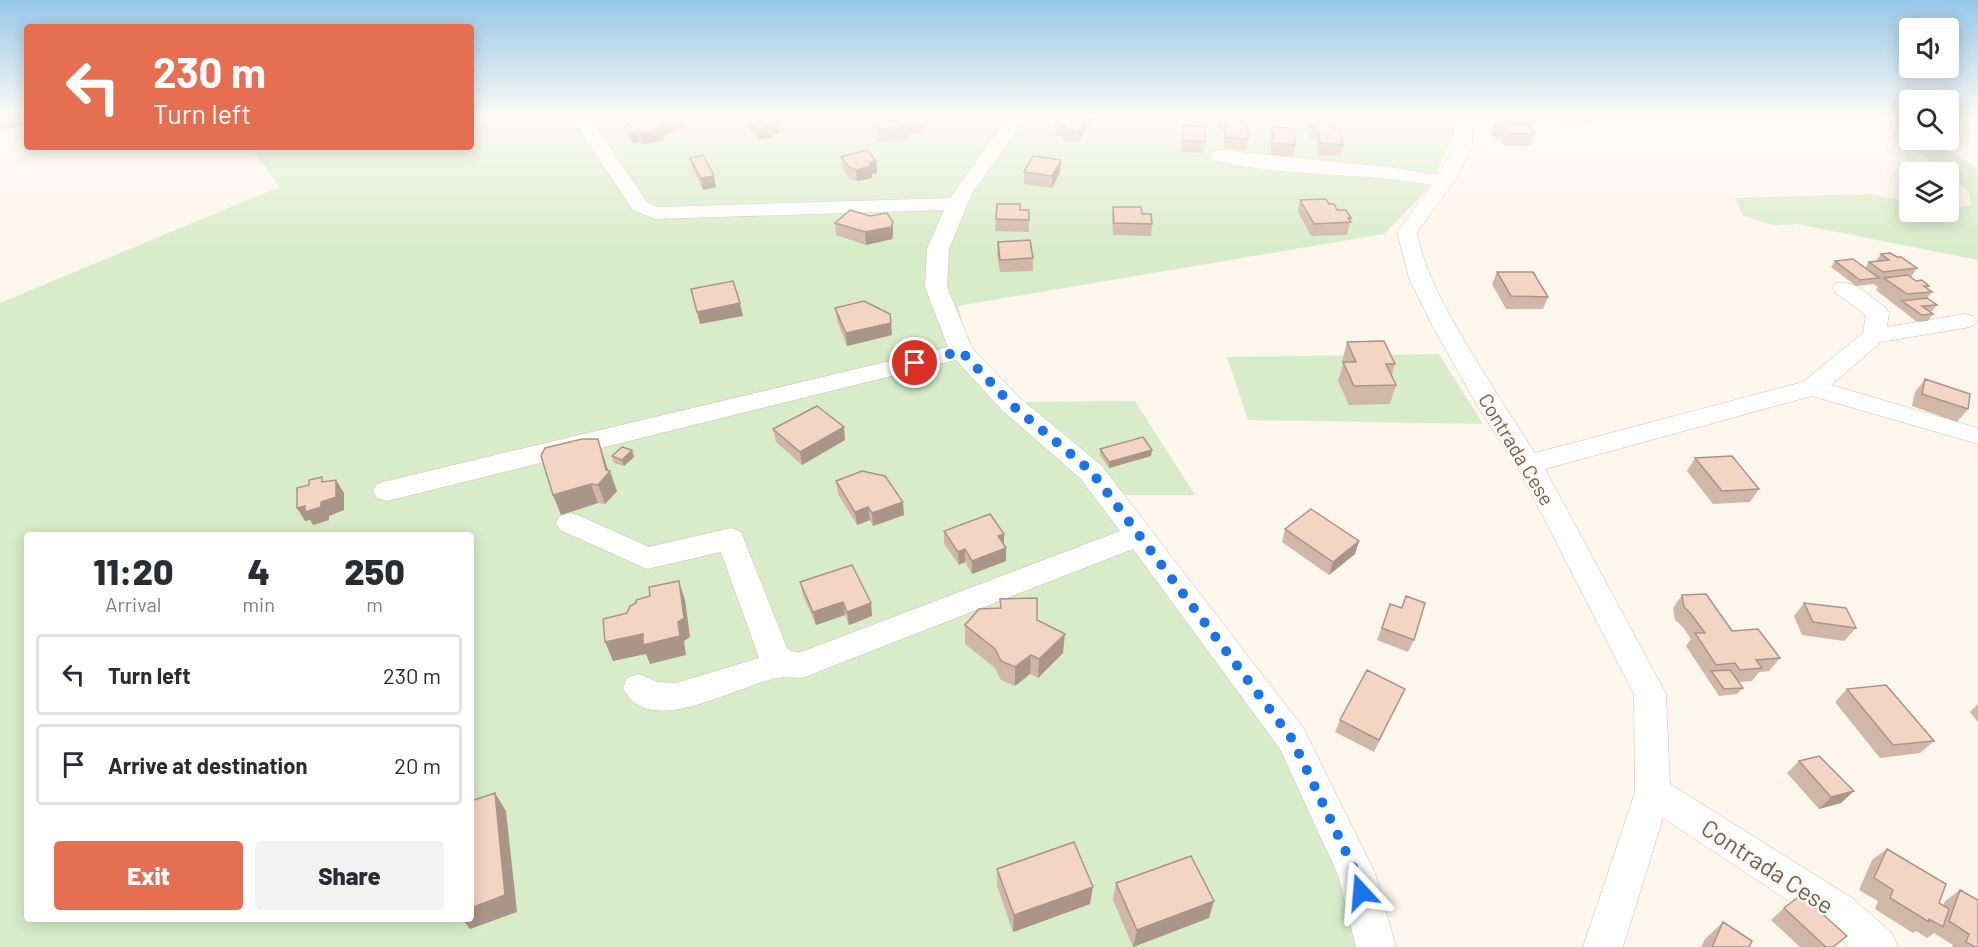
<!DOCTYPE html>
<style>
:root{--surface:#fff;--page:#f2f2f3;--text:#2b2b33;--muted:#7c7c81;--line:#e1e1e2;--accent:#e76f51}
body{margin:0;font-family:Barlow,sans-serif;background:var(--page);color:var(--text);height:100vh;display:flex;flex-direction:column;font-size:22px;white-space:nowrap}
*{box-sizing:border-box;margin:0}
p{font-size:20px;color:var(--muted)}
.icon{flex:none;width:33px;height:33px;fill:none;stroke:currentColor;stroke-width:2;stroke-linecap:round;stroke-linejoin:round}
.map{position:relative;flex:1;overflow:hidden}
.sheet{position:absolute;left:24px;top:532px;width:450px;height:390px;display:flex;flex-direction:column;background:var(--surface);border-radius:6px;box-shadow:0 3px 15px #0003}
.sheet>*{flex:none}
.banner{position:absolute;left:24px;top:24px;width:450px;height:126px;border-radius:6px;box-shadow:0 3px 15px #0003;background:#e76f51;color:#fff;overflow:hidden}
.buttons{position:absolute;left:1899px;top:18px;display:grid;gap:12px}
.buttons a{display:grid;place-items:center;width:60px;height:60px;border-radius:6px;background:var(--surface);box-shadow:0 3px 15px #0003;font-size:30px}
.pin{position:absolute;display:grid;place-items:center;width:51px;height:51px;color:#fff;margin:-26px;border:3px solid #fff;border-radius:50%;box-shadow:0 2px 6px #0007}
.me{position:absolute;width:66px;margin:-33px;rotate:341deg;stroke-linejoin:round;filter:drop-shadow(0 0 4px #0008)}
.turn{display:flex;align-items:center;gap:21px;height:126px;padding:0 30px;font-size:27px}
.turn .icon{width:78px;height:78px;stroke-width:2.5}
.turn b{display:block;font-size:42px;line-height:51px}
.eta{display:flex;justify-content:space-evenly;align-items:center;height:102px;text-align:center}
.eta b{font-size:36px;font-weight:800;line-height:42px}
.action{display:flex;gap:12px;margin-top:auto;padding:12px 30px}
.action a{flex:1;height:69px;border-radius:6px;background:var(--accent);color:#fff;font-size:24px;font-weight:800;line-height:69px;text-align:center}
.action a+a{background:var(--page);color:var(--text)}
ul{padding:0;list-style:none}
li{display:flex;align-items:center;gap:18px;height:81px;margin:0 12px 9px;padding:0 18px;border:3px solid var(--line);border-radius:6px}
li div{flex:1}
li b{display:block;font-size:22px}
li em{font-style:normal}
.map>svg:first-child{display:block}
</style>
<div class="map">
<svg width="1978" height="947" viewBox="0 0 1978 947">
<rect width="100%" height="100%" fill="#fdf6ec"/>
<path fill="#d8ecc9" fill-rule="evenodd" d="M471,116H1452L1455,129L1431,186L1384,234L958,306L970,350L1024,402L1135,401L1195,495H1124L1199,598L1393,947H0V303L279,187L251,147H471ZM27,536H471V920H27Z
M1888,130L1909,136L1910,140C1936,140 1956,156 1978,168V260L1797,224L1773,225L1743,216L1735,198L1871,194L1909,202L1910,212H1948L1949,207L1971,206L1969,192L1949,175L1948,172H1945Z
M1439,354L1483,424L1248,420L1227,357Z"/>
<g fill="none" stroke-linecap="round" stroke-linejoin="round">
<defs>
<path id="minor" d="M570,116H588L647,202L658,207L950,198L1009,116H1027L972,193L949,249L947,287L972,348L1021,399L1101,465L1304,729L1375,873L1396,947H1356L1338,875L1280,749L1133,549L802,678C796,678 789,677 784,677C742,681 650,743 623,688L627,678L639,674L657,682L676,683L759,658L721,552L647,569L560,530L556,523L560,516L570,513L580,516L649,547L731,528L741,532L787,648L790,651L801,652L1120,531L1081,479L1003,411L956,360L387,501L377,498L373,491L377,484L387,481L948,347L925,287L927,249L944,210L655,219L633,210Z
M1454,116H1472V148L1454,182L1417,232C1425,274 1447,311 1468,347C1490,383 1512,418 1535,453L1803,382L1863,333L1866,315L1836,293L1833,288L1836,283C1855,279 1872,298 1886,308L1889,313L1887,327L1965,314L1973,316L1977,321L1973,326L1965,328L1881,342L1831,385L1978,428V444L1812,396L1545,469L1666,694L1670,784L1852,898L1892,933L1898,947H1849L1824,924L1663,818L1623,947H1583L1635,792L1634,694L1517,466L1478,407L1432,325L1409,278L1397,232L1432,185C1359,171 1284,178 1212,160L1210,156L1212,152L1219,150L1388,167L1438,175L1454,148Z"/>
</defs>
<use href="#minor" stroke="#d1beb0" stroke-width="1"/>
<use href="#minor" fill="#fff" fill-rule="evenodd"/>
</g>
<path fill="#d1b7a8" d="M0,116H20L25,124L11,129L2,130L0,129Z
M643,116H685L686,120L682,123L683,127L663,136L664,140L643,144L640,142L632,143L628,138L625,127L642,120L643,118Z
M924,116V134H909V139L878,142L877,130L897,121Z
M1218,116H1241V123L1248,139L1246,150L1224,148V133L1218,132Z
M1309,116H1332L1334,129L1343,145L1340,156L1318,155L1315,139H1309L1307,124Z
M1375,116H1402L1401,119L1375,117Z
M1496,116H1538L1533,127H1530L1535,134L1531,146H1505L1501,140H1496L1491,133L1495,122H1501Z
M1552,116H1592L1589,124L1558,123Z
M1619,116H1635L1633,121L1623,120Z
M748,117L778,122L780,133L772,135L773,137L759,140L749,128Z
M1091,119L1078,143L1063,141V137L1055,136V124Z
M1183,125L1205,142L1203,153L1181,152Z
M1272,127L1295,145L1293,156L1271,155L1270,139Z
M841,157L876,161L877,173L872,174V178L857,181L850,179L842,168Z
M690,158L716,187L703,190L693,169Z
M1061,160L1060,172L1052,188L1024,184V172Z
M1300,200L1329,204L1351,218L1347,235L1311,236L1298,212Z
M1113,207L1142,214L1152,224L1151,236L1113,235L1112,219Z
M1020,210H1029V232L995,231L996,219Z
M893,222V234L892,239L866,245L836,235L835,223Z
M998,242L1033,258V271L1000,272L997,254Z
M1881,254L1897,257L1917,268L1911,277L1916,281L1929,286L1927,288L1932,292L1927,298L1937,305L1932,311H1929L1933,314L1928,321L1917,322L1876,290L1878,287L1874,284L1856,286L1831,267L1835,261L1865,268L1869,262L1876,261Z
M1497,272L1548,297L1543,309H1506L1492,284Z
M835,308L892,335L847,346L837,320Z
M1347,342L1395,364L1392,375L1396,385L1390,404L1349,405L1338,381L1343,364L1342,361Z
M1925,379L1968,409L1957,422L1912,406L1915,392Z
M773,429L845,440L802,465L776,442Z
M1100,449L1151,456L1109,468L1100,455Z
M612,456L634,457L624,466L614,463Z
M1695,458L1759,489L1750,502L1713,504L1687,471Z
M604,459L608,470L617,491L605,504L598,503L561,515Z
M836,481L904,515L873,526L870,520L857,525L838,494Z
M1285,529L1359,541L1355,554L1329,575L1282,542Z
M944,531L1004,544L1006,548V561L972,574L965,562L959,565L944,544Z
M800,582L871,603L872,616L849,625L845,615L816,625L803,595Z
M1682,595L1732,631L1780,658L1769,671L1759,672L1752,681L1739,682L1743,688L1737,694L1719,696L1686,646L1691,639L1682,626L1675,620L1673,608Z
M1406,596L1414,640L1408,652L1377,640L1390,604L1401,608Z
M1000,599L1037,620L1063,653L1038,678L1030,674L1015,686L1001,680L995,668L965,644V625L1000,608Z
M1804,603L1856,628L1844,641L1802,635L1794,616Z
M1405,689L1374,752L1335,732L1340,720Z
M1847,689L1934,741L1920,753L1880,758L1835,702Z
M1978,704V722L1970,712Z
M1799,761L1841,803L1819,809L1787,773Z
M1887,849L1939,903L1943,906L1945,901L1960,890L1978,947H1952L1953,945L1934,933L1927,938L1916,931L1913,933L1875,909L1878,901L1859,890L1872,860Z
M997,869L1090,904L1013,932L997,886Z
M1116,883L1209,918L1133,947L1113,900Z
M1784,908L1833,947H1800L1771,920Z
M1723,922L1749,947H1701L1705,939Z"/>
<path fill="#aa9588" d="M10,116H20L25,124L11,129L4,118Z
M679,116H685L686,120L682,123L683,127L663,136L664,140L643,144L640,133Z
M1087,116H1092L1091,119L1078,143L1079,132Z
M778,122L780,133L772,135L773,137L759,140L757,129L769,124Z
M637,131L640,142L632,143L629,132Z
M1061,160L1060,172L1052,188V176Z
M876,161L877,173L872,174V178L857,181L856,170L869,163Z
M714,176L716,187L703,190L701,178Z
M893,222V234L892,239L866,245L865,232Z
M740,303L743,316L700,324L697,312Z
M891,323L892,335L847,346L846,333Z
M844,427L845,440L802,465L800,452Z
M598,439L609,473L610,471L617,491L605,504L598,485Z
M632,450L634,457L624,466L622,460Z
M1152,450L1151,456L1109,468V462Z
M336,480L344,493V510L329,516V520L313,525L310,520L305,521L297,508L321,502Z
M591,484L598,503L561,515L553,495Z
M903,502L904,515L873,526L872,513Z
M868,507L870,520L857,525L855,512Z
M1004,534V547L998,536Z
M1359,541L1355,554L1329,575L1333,562Z
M1006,548V561L972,574V561Z
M965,549V562L959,565L958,552Z
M679,581L685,600L690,637L684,641L686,655L650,664L646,654L613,661L605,642L643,634L678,622Z
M843,602L845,615L816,625L813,612Z
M871,603L872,616L849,625L847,612Z
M1065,634L1063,653L1038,678L1039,659Z
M1031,655L1030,674L1015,686V667Z
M1854,791L1841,803L1819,809L1831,797Z
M495,793L506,811L517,912L470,929L463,920H471V908Z
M1093,887L1090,904L1013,932L1014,915Z
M1214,901L1209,918L1133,947L1137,930Z"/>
<path fill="#f3d5c3" stroke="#aa9588" stroke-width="1.5" d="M0,116H10L4,118H0Z
M646,116H680L660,125L661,128L640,133L637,131L629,132L625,127L628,124L642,120Z
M752,116H774L778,122L769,124L771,126L757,129L748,117Z
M897,116H923L924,122H908V127L877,130V122L897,121Z
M1060,116H1088L1079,132L1063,130L1066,126L1055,124Z
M1220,116H1241V123H1248V139L1226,137V121H1219Z
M1310,116H1332L1334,129H1340L1343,145L1320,143L1318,128L1311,127Z
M1495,122L1527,124L1535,134H1509L1505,128H1500Z
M1183,125L1205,126V142L1183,140Z
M1272,127L1294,129L1295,145L1273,143Z
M867,150L876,161L869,163L871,166L856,170L849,167L841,157Z
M703,155L714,176L701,178L690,158Z
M1033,156L1061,160L1052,176L1024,172Z
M1326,199L1329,204H1334L1337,210H1346L1351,218H1348L1351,222L1314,224L1300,200Z
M997,204H1020V210H1029V220L996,219Z
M1113,207H1141L1142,214H1151L1152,224L1114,223Z
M850,210L870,216L887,213L893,222L891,227L865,232L835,223Z
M1030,240L1033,258L1000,260L998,242Z
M1890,253L1897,257H1901L1917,268L1883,272L1869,262L1889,260L1881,254Z
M1853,259L1879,278L1860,280L1835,261Z
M1497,272H1533L1548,297L1511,296Z
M1908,275L1916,281L1922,280L1929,286H1924L1932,292L1907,294L1884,278Z
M733,281L740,303L697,312L691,289Z
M1927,298L1937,305L1922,306L1933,314L1922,315L1902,301Z
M864,301L890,314L891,323L846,333L835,308Z
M1384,341L1395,364H1386L1396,385L1354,386L1343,362H1356L1347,342Z
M1925,379L1970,394L1968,409L1922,394Z
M817,406L844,427L800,452L773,429Z
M1143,437L1152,450L1109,462L1100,449Z
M582,439H598L606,470L610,471L598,485L591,484L553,495L541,456L545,448Z
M622,447L632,450L622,460L612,456Z
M1732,456L1759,489L1722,491L1695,458Z
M862,471L885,476L903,502L872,513L868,507L855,512L836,481Z
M322,477V482L336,480V497L321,502V507L305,512V506L297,508V488L309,485V480Z
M1311,509L1359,541L1333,562L1285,529Z
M990,514L1004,534L998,536L1006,548L972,561L965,549L958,552L944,531Z
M852,565L871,603L847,612L843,602L813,612L800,582Z
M679,581L684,618L678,622L680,636L643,645V634L605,642L603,619L627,613L630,606L636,603V600L650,596L649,587Z
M1706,594L1732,631L1758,629L1780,658L1756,660L1762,668L1740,670L1735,663L1716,665L1695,633H1705L1691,614L1684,607L1682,595Z
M1406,596L1425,603L1414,640L1382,628L1390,604L1402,608Z
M1037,598V620L1065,634L1039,659L1031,655L1015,667L1001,661L995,649L965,625L979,609L1001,608L1000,599Z
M1804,603L1846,608L1856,628L1813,622Z
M1367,670L1405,689L1379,740L1340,720Z
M1730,670L1743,688L1724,689L1711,671Z
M1886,685L1934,741L1893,745L1847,689Z
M1819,756L1854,791L1831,797L1799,761Z
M495,793L505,895L471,908V801Z
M1074,842L1093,887L1014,915L997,869Z
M1887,849L1946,884L1939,903L1949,909L1943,927L1929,919V922L1890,898L1893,890L1874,878Z
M1191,856L1214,901L1137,930L1116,883Z
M1960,890L1978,900V947H1975L1966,942L1969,934L1949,921Z
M1801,895L1847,936L1833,947H1826L1784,908Z
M1723,922L1752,941L1749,947H1712Z"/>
<linearGradient id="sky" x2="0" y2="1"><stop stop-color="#97c7e8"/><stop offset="0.47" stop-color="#fefbf6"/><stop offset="1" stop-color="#fefbf6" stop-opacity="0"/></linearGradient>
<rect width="1978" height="248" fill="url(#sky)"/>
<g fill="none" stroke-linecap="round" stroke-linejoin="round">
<path stroke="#1a73e8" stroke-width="10" stroke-dasharray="0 18" d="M915,363L961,351L1012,405L1091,471L1292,739L1356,873L1361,892"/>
</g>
<g text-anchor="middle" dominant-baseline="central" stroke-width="4.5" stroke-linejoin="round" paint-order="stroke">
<g font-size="20" fill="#7a5c4d" stroke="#fffaf3">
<text transform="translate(1517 449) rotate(59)">Contrada Cese</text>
</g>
<g font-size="24" fill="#7a5c4d" stroke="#fffaf3">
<text transform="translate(1768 866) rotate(33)">Contrada Cese</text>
</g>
</g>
</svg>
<div class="buttons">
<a><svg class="icon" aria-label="sound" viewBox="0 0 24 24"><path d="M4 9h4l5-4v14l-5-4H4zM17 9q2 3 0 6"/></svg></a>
<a><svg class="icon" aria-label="search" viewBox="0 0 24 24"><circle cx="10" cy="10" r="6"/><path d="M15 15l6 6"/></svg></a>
<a><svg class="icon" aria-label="layers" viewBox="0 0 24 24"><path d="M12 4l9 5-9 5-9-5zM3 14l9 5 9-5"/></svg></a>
</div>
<div class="pin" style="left:915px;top:363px;background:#d93025"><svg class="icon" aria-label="arrive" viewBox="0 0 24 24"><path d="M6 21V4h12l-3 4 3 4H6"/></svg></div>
<svg class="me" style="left:1361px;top:892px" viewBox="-20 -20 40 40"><path d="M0-17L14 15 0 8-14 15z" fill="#1a73e8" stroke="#fff" stroke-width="4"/></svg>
<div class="banner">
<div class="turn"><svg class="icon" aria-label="left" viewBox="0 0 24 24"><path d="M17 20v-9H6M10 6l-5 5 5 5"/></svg><div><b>230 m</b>Turn left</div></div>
</div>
<section class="sheet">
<div class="eta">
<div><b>11:20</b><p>Arrival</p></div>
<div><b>4</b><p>min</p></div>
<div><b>250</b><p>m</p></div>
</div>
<ul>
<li><svg class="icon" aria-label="left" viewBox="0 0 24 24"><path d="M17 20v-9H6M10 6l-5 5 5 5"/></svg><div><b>Turn left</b></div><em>230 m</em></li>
<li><svg class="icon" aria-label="arrive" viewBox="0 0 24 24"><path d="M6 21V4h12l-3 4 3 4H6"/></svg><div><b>Arrive at destination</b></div><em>20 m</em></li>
</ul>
<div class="action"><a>Exit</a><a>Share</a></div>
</section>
</div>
